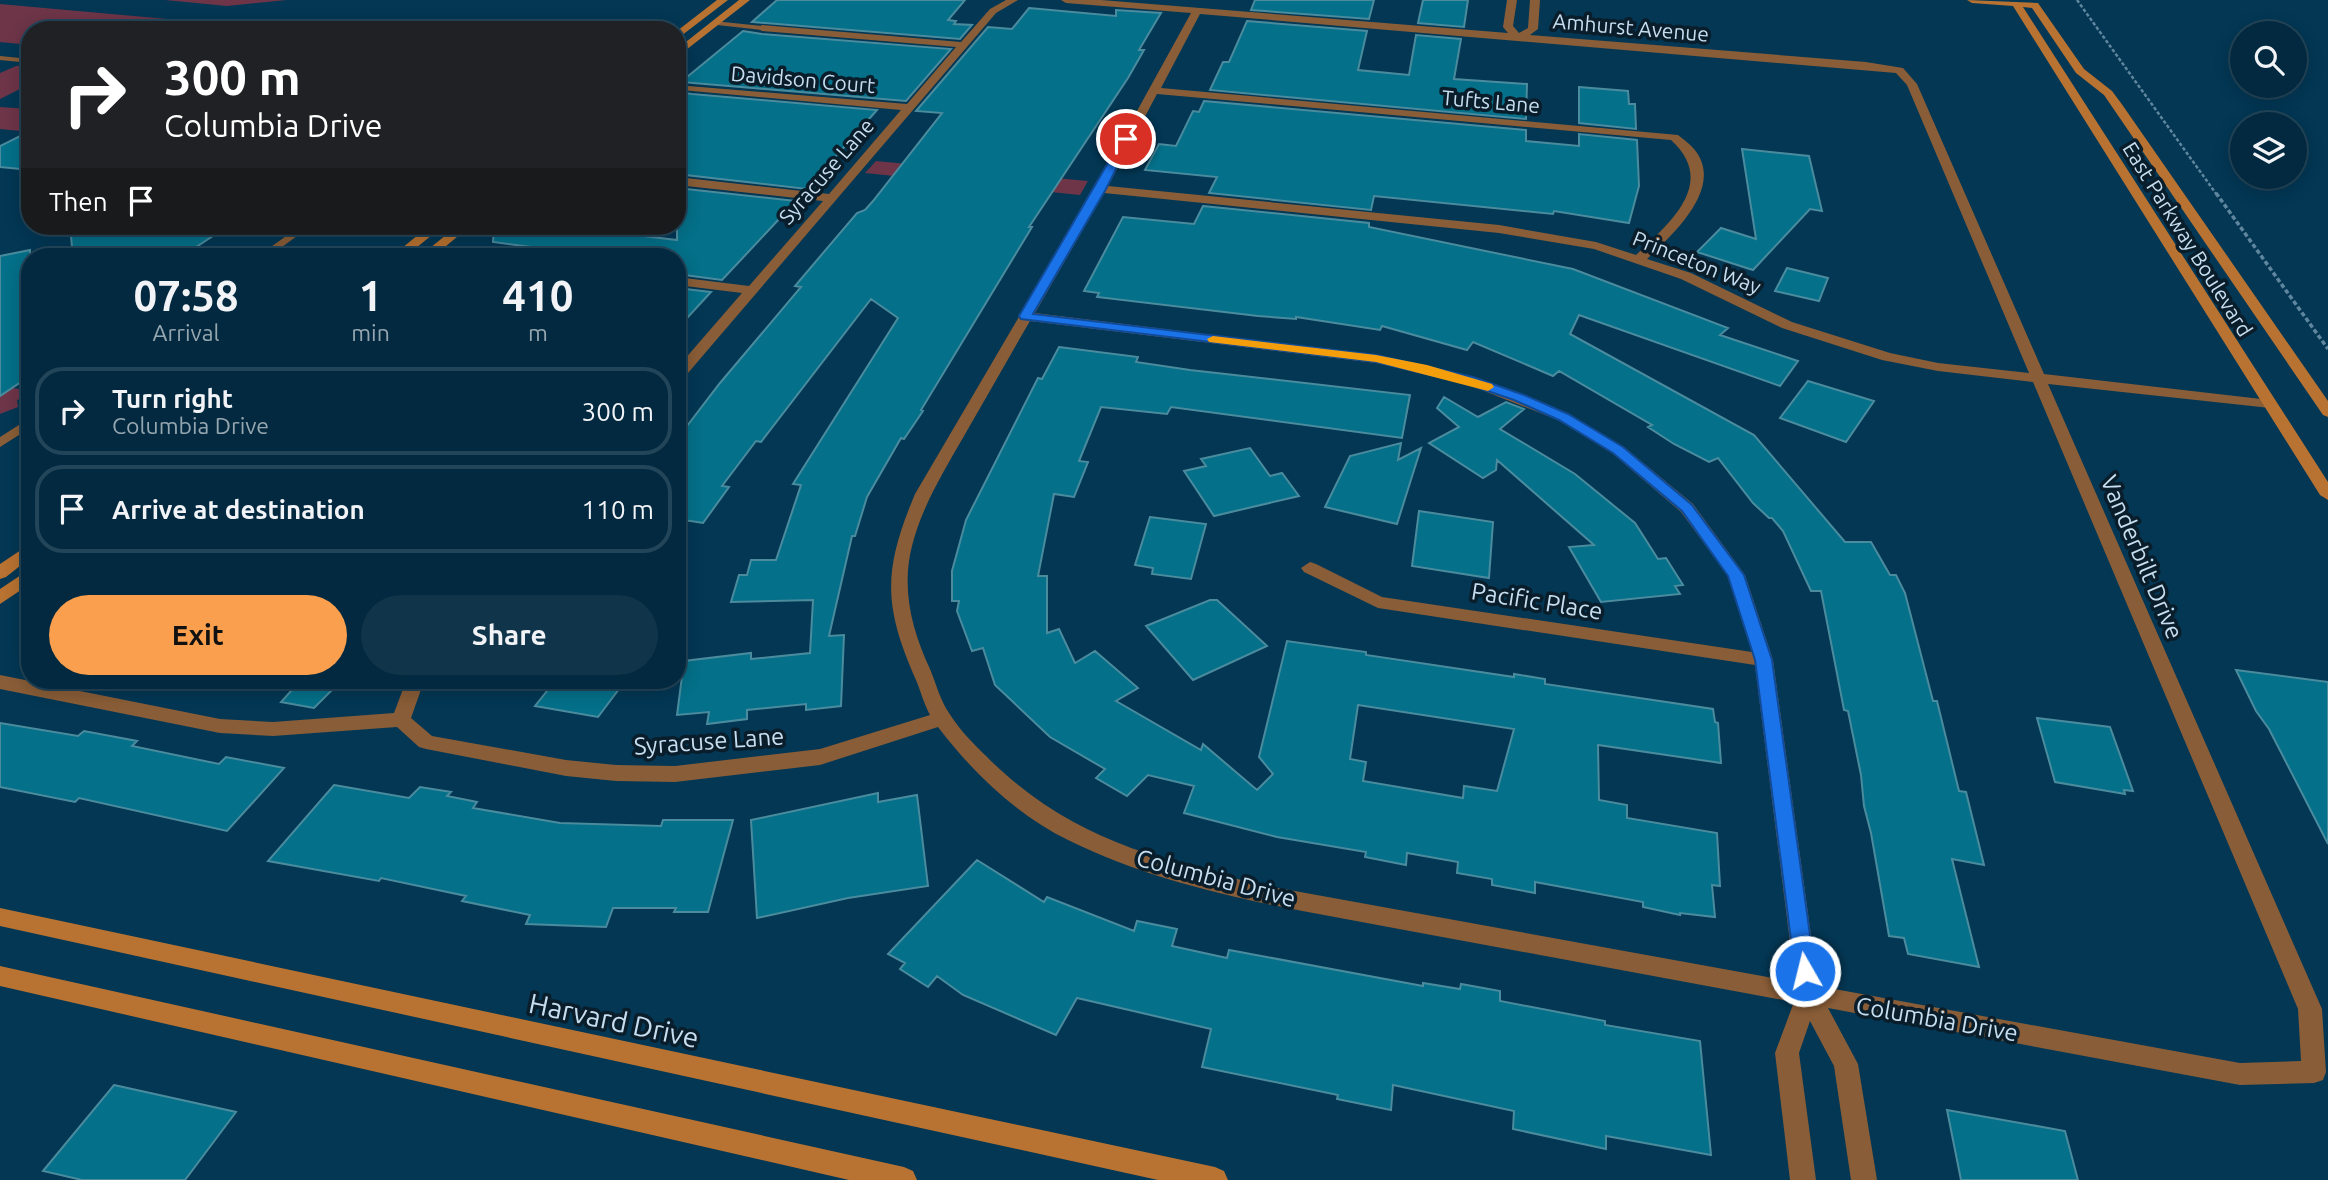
<!DOCTYPE html>
<style>
:root{--surface:#02293f;--page:#10354a;--text:#f1f3f6;--muted:#96a6b0;--line:#234559;--accent:#f99f4d}
body{margin:0;font-family:Ubuntu,sans-serif;background:var(--page);color:var(--text);height:100vh;display:flex;flex-direction:column;font-size:26px;white-space:nowrap}
*{box-sizing:border-box;margin:0}
p{font-size:23px;color:var(--muted)}
.icon{flex:none;width:38px;height:38px;fill:none;stroke:currentColor;stroke-width:2;stroke-linecap:round;stroke-linejoin:round}
.map{position:relative;flex:1;overflow:hidden}
.details{position:absolute;left:21px;top:248px;width:665px;height:441px;display:flex;flex-direction:column;background:var(--surface);border-radius:28px;box-shadow:0 4px 18px #0003,0 0 0 2px var(--line)}
.details>*{flex:none}
.banner{position:absolute;left:21px;top:21px;width:665px;height:214px;border-radius:28px;box-shadow:0 4px 18px #0003,0 0 0 2px var(--line);background:#202124;color:#fff;overflow:hidden}
.controls{position:absolute;left:2230px;top:21px;display:grid;gap:14px}
.controls a{display:grid;place-items:center;width:77px;height:77px;border-radius:50%;background:var(--surface);box-shadow:0 4px 18px #0003,0 0 0 2px var(--line);font-size:35px}
.pin{position:absolute;display:grid;place-items:center;width:60px;height:60px;color:#fff;margin:-30px;border:4px solid #fff;border-radius:50%;box-shadow:0 2px 7px #0007}
.me{position:absolute;width:77px;margin:-38px;rotate:352deg;stroke-linejoin:round;filter:drop-shadow(0 0 5px #0008)}
.turn{display:flex;align-items:center;gap:24px;height:147px;padding:0 28px;font-size:32px}
.turn .icon{width:91px;height:91px;stroke-width:2.5}
.turn b{display:block;font-size:49px;line-height:60px}
.then{display:flex;align-items:center;height:66px;padding:0 28px;background:#0003;gap:14px;font-size:26px}
.eta{display:flex;justify-content:space-evenly;align-items:center;height:119px;text-align:center}
.eta b{font-size:42px;font-weight:600;line-height:49px}
.action{display:flex;gap:14px;margin-top:auto;padding:14px 28px}
.action a{flex:1;height:80px;border-radius:42px;background:var(--accent);color:#111;font-size:28px;font-weight:600;line-height:80px;text-align:center}
.action a+a{background:var(--page);color:var(--text)}
ul{padding:0;list-style:none}
li{display:flex;align-items:center;gap:21px;height:88px;margin:0 14px 10px;padding:0 14px;border:4px solid var(--line);border-radius:28px}
li div{flex:1}
li b{display:block;font-size:26px}
li em{font-style:normal}
.map>svg:first-child{display:block}
</style>
<div class="map">
<svg width="2328" height="1180" viewBox="0 0 2328 1180">
<rect width="100%" height="100%" fill="#033754"/>
<path fill="#6e3548" d="M165,0H287L227,6Z
M0,4L267,28L30,30V45L0,42Z
M30,65V84L0,99V73L16,66Z
M0,107L30,109V132L0,129Z
M876,161L1088,181L1080,195L865,173Z
M13,388L30,391V396L17,400L18,407L0,414V396Z"/>
<path fill="#047089" stroke="#4b8b9e" stroke-width="2" fill-rule="evenodd" d="M777,0H965L948,20L956,21L954,24L972,25L960,39L752,22Z
M1255,0H1374L1369,19L1251,10Z
M1423,0H1468L1464,27L1418,23Z
M1029,8L1116,16V10L1161,13L1139,50H1144L1128,78L1029,227H1032L921,410L923,411L904,439L901,438L867,497L855,536H852L829,636L844,635L841,706L806,710V704L747,710V719L707,724L709,712L677,715L684,661L751,653V659L810,653L813,600L731,602L739,575H747L751,560H776L801,485L793,484L898,318L871,299L761,442L756,441L722,486L729,487L703,523L677,519V439L720,383L801,287L795,286L857,213L865,210L873,201L942,113L916,111L988,27L1012,29Z
M1247,21L1367,31L1358,70L1409,75L1416,35L1461,39L1454,79L1527,84L1526,119L1210,90L1223,62H1229Z
M743,31L762,34L951,49L906,101L681,82Z
M1579,87L1628,91L1629,104H1635L1636,129L1579,123Z
M677,92L692,94L877,110L807,189L677,174Z
M1204,101L1526,130V141L1579,146V134L1637,140L1639,186L1629,223L1554,211L1553,214L1374,196L1371,210L1209,193L1217,177L1145,170L1159,144L1176,146L1193,111L1199,112Z
M30,131V170L0,167V146Z
M1742,149L1809,156L1822,211L1810,209L1753,270L1697,252L1721,228L1756,239Z
M677,188L796,201L722,280L677,274V257H610L493,242L494,226H562L677,240Z
M1203,206L1369,223V227L1573,269L1728,328L1720,335L1798,361L1780,386L1579,315L1570,334L1754,435L1845,542H1871L1890,575H1896L1905,593L1933,701H1937L1959,791L1966,792L1984,865L1952,859L1979,967L1908,954L1904,938L1889,936L1871,833L1864,806L1861,775L1848,711L1844,710L1821,591H1811L1783,531L1772,518H1769L1753,503L1718,458L1709,462L1674,444L1648,427L1652,425L1559,371L1553,376L1473,342L1467,350L1382,326L1380,330L1296,317V319L1258,316L1097,297L1099,293L1084,291L1123,217L1194,224Z
M70,226H228L181,257H73Z
M30,250V376L0,396V256Z
M1787,268L1828,278L1819,301L1775,291Z
M677,288L711,292L677,329Z
M1059,347L1138,357L1136,362L1190,370L1410,395L1402,438L1171,407L1167,414L1101,407L1079,461L1088,462L1074,497L1054,494L1038,576H1047V633L1059,629L1075,663L1095,651L1138,688L1116,701L1201,750L1203,744L1257,790L1273,774L1259,757L1287,641L1366,652V655L1514,677V674L1545,679V684L1713,709L1715,722L1718,723L1721,763L1598,745L1599,800L1627,805V818L1717,833L1720,886L1712,885L1715,917L1680,913V915L1643,907V902L1535,882V893L1492,885V879L1457,873L1458,862L1407,853L1406,865L1365,857L1366,852L1277,837L1184,813L1194,786L1148,775L1127,796L1096,778L1105,769L1050,737L995,685L983,648L972,651L957,611L959,601H952V571L966,520L1038,378L1042,379ZM1358,705L1514,729L1497,791L1464,786L1463,798L1363,781L1366,762L1350,759Z
M1808,381L1874,401L1846,442L1780,418Z
M1444,397L1478,417L1506,402L1524,409L1500,429L1575,474L1635,523L1658,559L1666,558L1683,585L1675,586L1680,594L1601,602L1569,547L1594,545L1497,460L1496,470L1483,478L1429,443L1459,427L1437,408Z
M1401,443L1398,460L1421,448L1397,524L1325,507L1350,456Z
M1250,448L1270,476L1282,473L1299,496L1214,516L1184,471L1206,466L1201,459Z
M1419,511L1493,522L1489,578L1412,566Z
M1150,517L1206,524L1191,579L1152,574L1153,568L1135,565Z
M1210,600H1217L1267,646L1193,680L1146,626Z
M2236,670L2328,682V844L2269,729L2256,711Z
M300,681H341L314,708L281,702Z
M555,681H625L598,717L535,706Z
M2037,718L2110,727L2133,791L2124,790L2125,794L2055,782Z
M0,723L78,736L84,731L137,741L132,746L219,764L226,757L284,768L227,831L79,798L75,802L0,787Z
M334,785L409,798L420,787L451,792L447,796L477,802L473,808L560,823L661,826L663,820H733L708,912H674L676,908H613L606,927L526,924L530,915L462,901L466,896L381,878L379,881L268,861Z
M878,793V802L917,795L928,886L848,898L757,918L751,820Z
M977,860L1044,902L1047,897L1134,931L1137,921L1177,929L1172,946L1227,958L1229,950L1423,986V983L1460,989L1461,984L1500,991V1001L1605,1021V1025L1700,1041L1711,1155L1606,1136V1149L1513,1129L1514,1111L1393,1085L1391,1110L1337,1099L1338,1095L1202,1067L1211,1029L1077,998L1056,1035L963,995L937,976L928,987L900,969L905,963L888,954Z
M114,1085L236,1112L185,1180H82L43,1171Z
M1947,1110L2065,1131L2078,1180H1961Z"/>
<g fill="none" stroke-linecap="round" stroke-linejoin="round">
<path stroke="#5f869e" stroke-width="2.5" stroke-dasharray="3.5 2" stroke-linecap="butt" d="M2077,0L2217,195"/>
<path stroke="#5f869e" stroke-width="3.5" stroke-dasharray="4.5 2.5" stroke-linecap="butt" d="M2216,193L2328,349"/>
<path fill="#895d37" fill-rule="evenodd" d="M714,21L762,26L766,28L762,30L717,25H714Z
M0,56L30,59V63L0,60Z
M677,84L696,88L692,91L677,89Z
M300,226H311L268,257H257Z
M432,248L479,254L484,257H457L428,253V249Z
M30,418V428L0,447V437Z"/>
<path fill="#895d37" fill-rule="evenodd" d="M1006,0H1018L996,13L682,380L677,381V368L742,293L677,285V277L749,286L823,201L677,185V177L829,194L901,110L692,91L688,90V86L907,104L956,47L762,31L757,28L762,25L961,42L990,9Z
M1061,0H1101L1508,33L1503,27L1507,0H1517L1513,26L1519,33L1528,28L1530,0H1540L1538,29L1530,35L1866,62L1903,68L1917,84L2044,374L2270,400L2277,404L2270,408L2048,384L2322,1009L2326,1072L2323,1080L2314,1083L2240,1085L1828,1008L1858,1064L1877,1180H1851L1834,1066L1810,1021L1799,1053L1816,1180H1790L1775,1053L1794,1002C1662,978 1531,953 1399,929C1288,908 1171,891 1068,840C1017,815 973,773 938,727L820,765L675,782L616,781L566,776L426,749L419,747L397,727L273,736L220,733L0,689V675L220,719L273,722L394,713L406,681H424L411,718L432,736L566,760L616,765L675,766L820,749L930,715C924,704 921,692 916,680C883,605 883,570 915,494L1094,189L1191,13L1066,3ZM1200,14L1896,73L1907,85L2029,373L1938,363L1890,353L1792,322L1691,273L1647,259C1672,235 1726,187 1694,149C1690,144 1683,139 1678,135L1161,88ZM1157,94L1671,140C1718,183 1670,223 1636,255L1596,242L1499,225L1108,186ZM1104,193L1499,233L1594,249L1681,279L1782,328L1882,360L1938,371L2033,382L2298,1009L2301,1061L2240,1063L1818,986L1773,660L1745,575L1693,504L1624,447L1568,414L1473,377L1376,355L1035,313ZM1030,321L1376,363L1464,383L1558,420L1612,453L1681,512L1728,576L1752,652L1382,597L1316,564L1310,562L1301,568L1304,572L1378,608L1755,665L1795,982L1262,885C1157,859 1072,839 991,761C976,746 960,731 949,713C940,700 936,683 930,669C912,630 901,589 912,546C922,506 944,471 964,436C986,398 1008,359 1030,321Z"/>
<path fill="#b87231" fill-rule="evenodd" d="M717,0H728L677,39V31Z
M739,0H750L677,57V49Z
M1967,0L2038,3L2084,69L2112,91L2121,103L2328,401V417L2323,415L2104,95L2076,73L2032,8L2023,7L2328,482V500L2320,495L2013,6L1972,3Z
M429,226H443L405,257H391Z
M457,226H470L433,257H419Z
M30,544V558L6,577L0,579V564Z
M30,569V584L0,604V589Z
M0,908L1215,1167L1224,1171L1228,1180H1158L0,926Z
M0,966L904,1167L913,1171L917,1180H849L0,986Z"/>
</g>
<path fill="#1a73e8" stroke="#114b97" stroke-width="2" d="M1123,137L1131,139L1106,189L1033,314L1376,355L1473,377L1524,395L1568,414L1623,447L1692,505L1744,575L1772,660L1815,971L1812,977L1805,980L1798,977L1795,971L1755,660L1728,576L1682,511L1613,453L1559,420L1514,400L1464,383L1376,362L1021,319L1019,316Z"/>
<path fill="#f59e0b" d="M1213,336L1376,355L1427,365L1492,384L1494,387L1488,391L1376,362L1209,342L1207,339Z"/>
<g text-anchor="middle" dominant-baseline="central" stroke-width="7" stroke-linejoin="round" paint-order="stroke">
<g font-size="21" fill="#c6def0" stroke="#0a1d2a">
<text transform="translate(1631 27) rotate(5)">Amhurst Avenue</text>
<text transform="translate(803 79) rotate(5)">Davidson Court</text>
<text transform="translate(1491 101) rotate(5)">Tufts Lane</text>
<text transform="translate(826 171) rotate(-49)">Syracuse Lane</text>
<text transform="translate(2188 239) rotate(58)">East Parkway Boulevard</text>
<text transform="translate(1697 262) rotate(22)">Princeton Way</text>
</g>
<g font-size="24" fill="#c6def0" stroke="#0a1d2a">
<text transform="translate(2142 557) rotate(67)">Vanderbilt Drive</text>
<text transform="translate(1537 601) rotate(9)">Pacific Place</text>
<text transform="translate(709 741) rotate(-4)">Syracuse Lane</text>
<text transform="translate(1216 878) rotate(15)">Columbia Drive</text>
<text transform="translate(1937 1019) rotate(10)">Columbia Drive</text>
</g>
<g font-size="28" fill="#c6def0" stroke="#0a1d2a">
<text transform="translate(614 1020) rotate(12)">Harvard Drive</text>
</g>
</g>
</svg>
<div class="controls">
<a><svg class="icon" aria-label="search" viewBox="0 0 24 24"><circle cx="10" cy="10" r="6"/><path d="M15 15l6 6"/></svg></a>
<a><svg class="icon" aria-label="layers" viewBox="0 0 24 24"><path d="M12 4l9 5-9 5-9-5zM3 14l9 5 9-5"/></svg></a>
</div>
<div class="pin" style="left:1126px;top:139px;background:#d93025"><svg class="icon" aria-label="arrive" viewBox="0 0 24 24"><path d="M6 21V4h12l-3 4 3 4H6"/></svg></div>
<svg class="me" style="left:1805px;top:971px" viewBox="-20 -20 40 40"><circle r="17" fill="#1a73e8" stroke="#fff" stroke-width="3"/><path d="M0-11L8 9 0 5-8 9z" fill="#fff"/></svg>
<div class="banner">
<div class="turn"><svg class="icon" aria-label="right" viewBox="0 0 24 24"><path d="M7 20v-9h11M14 6l5 5-5 5"/></svg><div><b>300 m</b>Columbia Drive</div></div>
<div class="then">Then<svg class="icon" aria-label="arrive" viewBox="0 0 24 24"><path d="M6 21V4h12l-3 4 3 4H6"/></svg></div>
</div>
<section class="details">
<div class="eta">
<div><b>07:58</b><p>Arrival</p></div>
<div><b>1</b><p>min</p></div>
<div><b>410</b><p>m</p></div>
</div>
<ul>
<li><svg class="icon" aria-label="right" viewBox="0 0 24 24"><path d="M7 20v-9h11M14 6l5 5-5 5"/></svg><div><b>Turn right</b><p>Columbia Drive</p></div><em>300 m</em></li>
<li><svg class="icon" aria-label="arrive" viewBox="0 0 24 24"><path d="M6 21V4h12l-3 4 3 4H6"/></svg><div><b>Arrive at destination</b></div><em>110 m</em></li>
</ul>
<div class="action"><a>Exit</a><a>Share</a></div>
</section>
</div>
